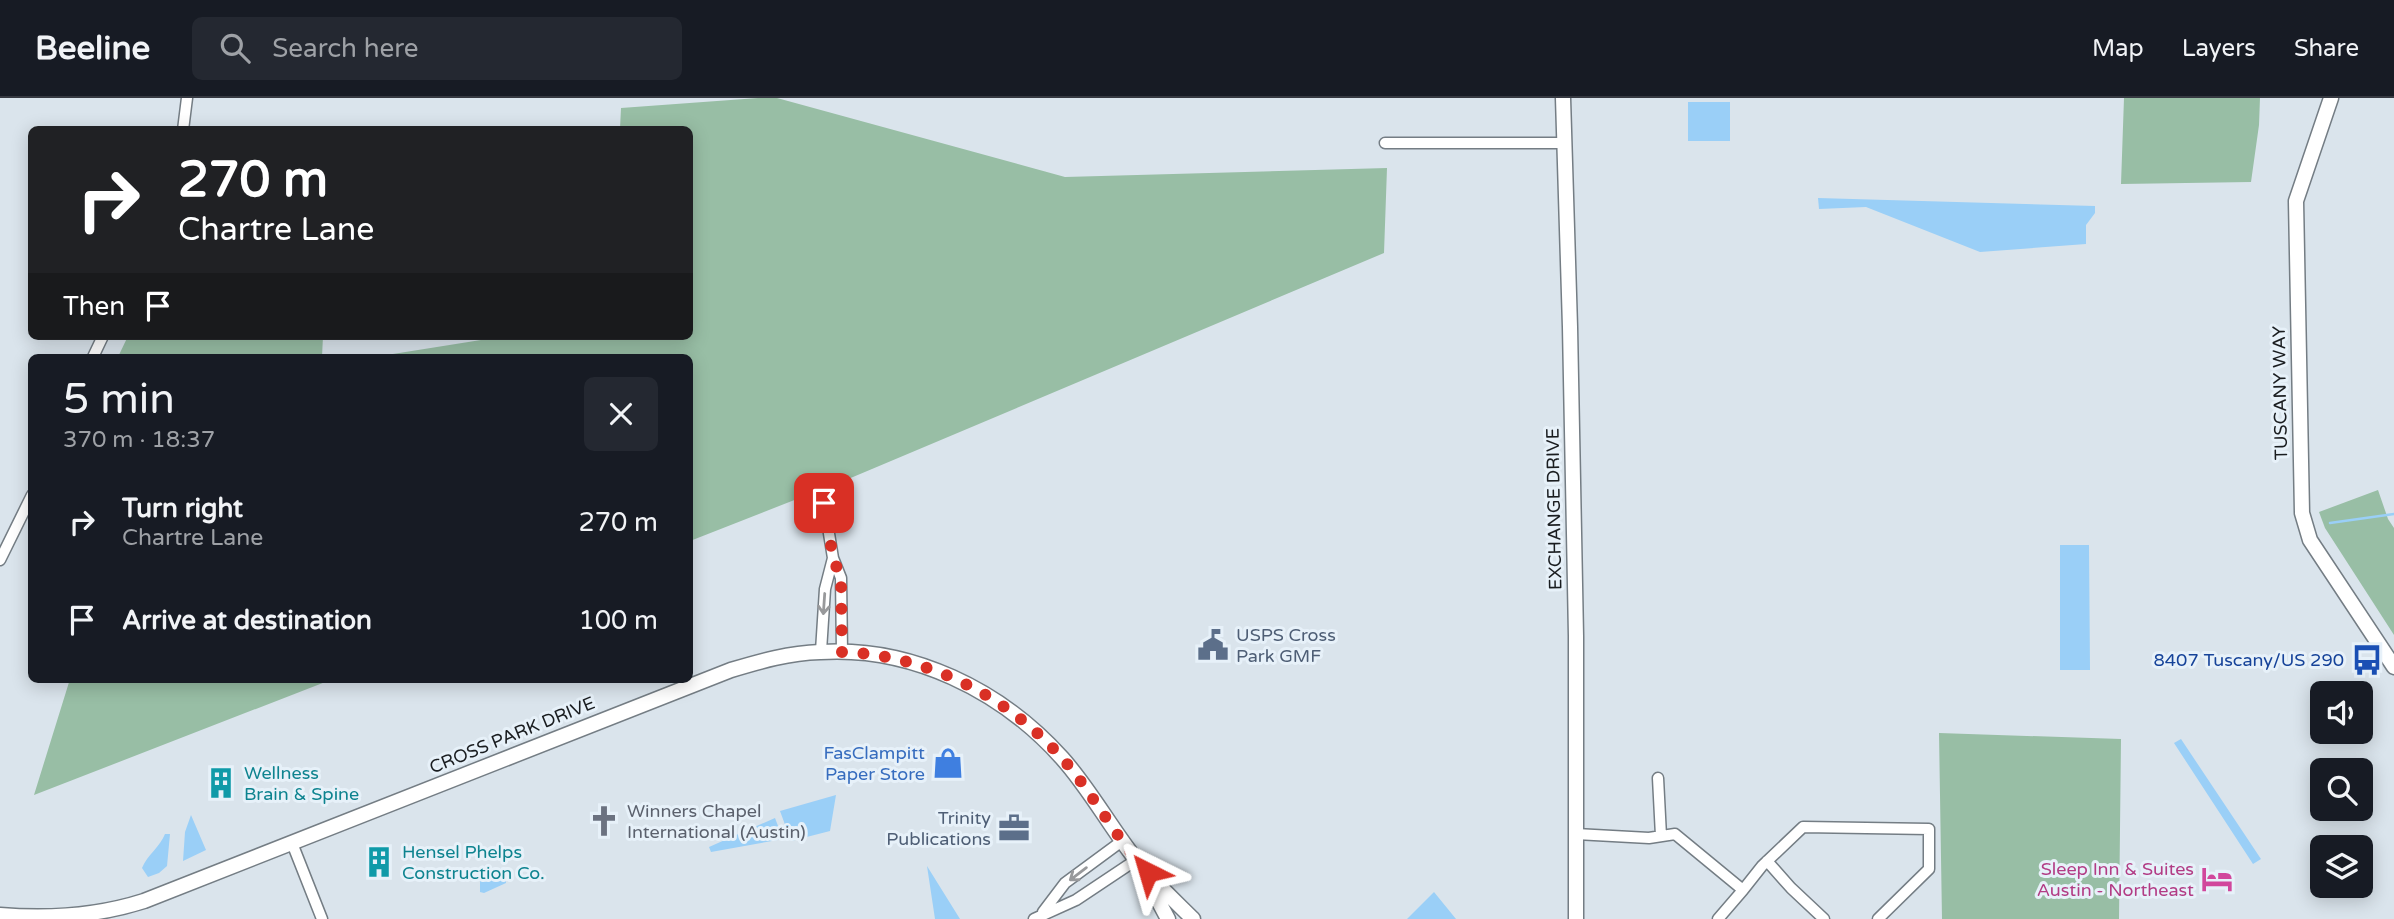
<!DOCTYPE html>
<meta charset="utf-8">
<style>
:root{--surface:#171b24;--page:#242831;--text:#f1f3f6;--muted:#9ea1a6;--line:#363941}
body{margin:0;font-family:"Varela Round",sans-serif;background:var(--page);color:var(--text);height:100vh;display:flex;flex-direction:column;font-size:26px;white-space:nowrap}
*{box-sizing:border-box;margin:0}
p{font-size:23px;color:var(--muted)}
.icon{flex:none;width:38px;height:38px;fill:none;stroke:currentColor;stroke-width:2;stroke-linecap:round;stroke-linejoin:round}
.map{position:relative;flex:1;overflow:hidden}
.details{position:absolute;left:28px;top:256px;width:665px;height:329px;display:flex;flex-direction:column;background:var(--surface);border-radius:10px;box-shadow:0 4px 18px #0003}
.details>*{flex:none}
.top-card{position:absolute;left:28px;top:28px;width:665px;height:214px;border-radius:10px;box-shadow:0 4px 18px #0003;background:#202124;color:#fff;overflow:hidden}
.tools{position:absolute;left:2310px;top:583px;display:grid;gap:14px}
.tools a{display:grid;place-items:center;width:63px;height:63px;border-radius:10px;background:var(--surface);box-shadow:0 4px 18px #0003;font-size:35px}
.pin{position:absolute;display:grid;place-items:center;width:60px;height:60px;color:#fff;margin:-30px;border-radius:14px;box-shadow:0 4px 10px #0006}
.me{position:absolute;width:77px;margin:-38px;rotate:320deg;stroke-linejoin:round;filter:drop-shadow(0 0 5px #0008)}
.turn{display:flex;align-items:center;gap:24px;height:147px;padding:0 35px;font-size:32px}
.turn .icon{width:91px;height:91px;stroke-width:2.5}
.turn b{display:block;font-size:49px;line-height:60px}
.then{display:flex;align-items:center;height:66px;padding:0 35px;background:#0003;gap:14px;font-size:26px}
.round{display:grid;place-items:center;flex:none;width:74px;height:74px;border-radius:10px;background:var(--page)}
.headline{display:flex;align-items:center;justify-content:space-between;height:119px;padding:0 35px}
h1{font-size:42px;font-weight:600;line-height:52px}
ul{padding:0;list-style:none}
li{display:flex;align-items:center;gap:21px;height:98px;padding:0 35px}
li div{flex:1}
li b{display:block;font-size:26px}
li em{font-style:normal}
header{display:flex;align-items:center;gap:42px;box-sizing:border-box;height:98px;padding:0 35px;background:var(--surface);border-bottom:2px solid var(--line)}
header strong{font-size:33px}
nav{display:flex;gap:38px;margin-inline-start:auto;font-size:24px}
.search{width:490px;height:63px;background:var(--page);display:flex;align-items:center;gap:18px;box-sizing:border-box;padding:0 24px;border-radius:10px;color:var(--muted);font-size:26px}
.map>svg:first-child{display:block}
</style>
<header>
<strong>Beeline</strong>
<div class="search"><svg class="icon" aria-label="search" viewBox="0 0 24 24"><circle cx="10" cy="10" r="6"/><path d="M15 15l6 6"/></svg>Search here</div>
<nav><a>Map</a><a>Layers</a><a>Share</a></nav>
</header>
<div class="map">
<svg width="2394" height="821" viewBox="0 0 2394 821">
<rect width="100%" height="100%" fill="#dae4ec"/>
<path fill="#98bea5" d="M758,0H777L1065,79L1387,70L1384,155L853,379L690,443V259H374L506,238H690V32L620,31L621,10Z
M2124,0H2260L2259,27L2251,84L2121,86Z
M128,238H323L322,259H118Z
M2378,392L2388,421L2394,430V537L2325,430L2319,414Z
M70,581H333L34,697Z
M1939,635L2121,641L2119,821H1942Z"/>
<path fill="#9acff7" d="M1688,4H1730V43H1688Z
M1818,100L2095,108V115L2086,127V146L1980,154L1866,109L1819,111Z
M2060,447H2089L2090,572H2060Z
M2181,641L2261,761L2253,766L2174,645Z
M836,697L830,733L791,743L780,713Z
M191,717L206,752L183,763L185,734Z
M775,720L783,741L711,754L709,749Z
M165,736H170L167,768L159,775L148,779L142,770C148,756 160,749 165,736Z
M927,768L960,821H935Z
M480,770H506V785L484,795L480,794Z
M1434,794L1456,821H1407Z"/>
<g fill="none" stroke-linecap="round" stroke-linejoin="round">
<path stroke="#9acff7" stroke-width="2.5" d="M2330,425L2394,416"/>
<defs>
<path id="street" d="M183,32L187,0
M1385,45H1563
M93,259L103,238
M824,405L833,460L841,480L842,554
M0,462L32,397
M821,553L825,491L833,460
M1658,680L1661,738
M1576,736L1649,740L1675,736L1743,792L1762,768L1803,729L1929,731V771L1878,821
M292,745L322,821
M1767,763L1791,790L1824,821
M1043,814L1065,785L1122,743
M1034,821L1076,802L1136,762
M1718,821L1743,792"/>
<path id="secondary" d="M1563,0L1570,229L1576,538V821
M2331,0L2296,103L2302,415L2310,442L2394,569
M1145,778L1168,821
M0,817C48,821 97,818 144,803L731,572C761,563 789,555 820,554C911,548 1001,592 1062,660C1089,690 1109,727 1134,759C1151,781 1173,801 1193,821"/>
</defs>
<use href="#street" stroke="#747d84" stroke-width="13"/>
<use href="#secondary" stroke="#747d84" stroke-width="17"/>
<use href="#street" stroke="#fff" stroke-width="10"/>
<use href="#secondary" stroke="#fff" stroke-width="14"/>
</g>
<defs><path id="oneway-shaft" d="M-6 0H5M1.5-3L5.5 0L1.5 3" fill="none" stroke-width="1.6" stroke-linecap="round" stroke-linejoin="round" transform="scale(1.75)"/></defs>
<g stroke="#98999b">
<use href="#oneway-shaft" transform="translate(824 506) rotate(94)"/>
<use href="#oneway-shaft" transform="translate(1078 776) rotate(143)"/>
</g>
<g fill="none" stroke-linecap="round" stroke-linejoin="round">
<path stroke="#d93025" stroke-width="12" stroke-dasharray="0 21.6" d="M824,405L833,460L841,480L842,554C926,557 1006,597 1062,660C1093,695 1115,740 1148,774"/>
</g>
<defs>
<symbol id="civic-bare" viewBox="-9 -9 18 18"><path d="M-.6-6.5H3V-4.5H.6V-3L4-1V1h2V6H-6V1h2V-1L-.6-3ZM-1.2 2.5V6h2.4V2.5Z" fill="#5c6f8a" stroke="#e7f1f9" stroke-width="2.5" paint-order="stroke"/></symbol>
<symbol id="bus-bare" viewBox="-9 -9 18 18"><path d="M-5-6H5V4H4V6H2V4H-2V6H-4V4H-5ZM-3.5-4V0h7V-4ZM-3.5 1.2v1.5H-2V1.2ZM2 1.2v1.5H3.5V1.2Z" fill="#1a4fb4" stroke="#e7f1f9" stroke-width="2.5" paint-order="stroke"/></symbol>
<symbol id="shop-bare" viewBox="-9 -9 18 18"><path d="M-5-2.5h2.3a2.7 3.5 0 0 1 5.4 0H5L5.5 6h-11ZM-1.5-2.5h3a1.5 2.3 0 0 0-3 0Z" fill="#3f7fe0" stroke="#e7f1f9" stroke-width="2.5" paint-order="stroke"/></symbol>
<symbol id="building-bare" viewBox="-9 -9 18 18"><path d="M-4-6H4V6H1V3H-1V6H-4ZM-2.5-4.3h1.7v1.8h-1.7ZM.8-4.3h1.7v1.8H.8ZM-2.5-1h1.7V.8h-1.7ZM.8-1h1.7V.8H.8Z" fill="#0f9aa8" stroke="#e7f1f9" stroke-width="2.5" paint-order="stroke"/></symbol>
<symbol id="church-bare" viewBox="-9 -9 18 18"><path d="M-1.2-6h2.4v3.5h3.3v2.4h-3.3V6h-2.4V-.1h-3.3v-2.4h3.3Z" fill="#6b7280" stroke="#e7f1f9" stroke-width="2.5" paint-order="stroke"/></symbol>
<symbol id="office-bare" viewBox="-9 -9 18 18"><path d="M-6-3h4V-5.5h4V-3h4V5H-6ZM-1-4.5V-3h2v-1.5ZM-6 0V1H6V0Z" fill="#5c6f8a" stroke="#e7f1f9" stroke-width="2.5" paint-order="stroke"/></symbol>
<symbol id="hotel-bare" viewBox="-9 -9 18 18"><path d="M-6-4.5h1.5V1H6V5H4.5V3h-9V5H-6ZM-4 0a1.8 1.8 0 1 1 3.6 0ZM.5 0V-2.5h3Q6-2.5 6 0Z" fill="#d1479c" stroke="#e7f1f9" stroke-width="2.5" paint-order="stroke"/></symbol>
</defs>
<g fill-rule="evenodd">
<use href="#civic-bare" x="1191" y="525" width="44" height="44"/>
<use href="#bus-bare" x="2345" y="540" width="44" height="44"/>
<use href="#shop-bare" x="926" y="643" width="44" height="44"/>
<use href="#building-bare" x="199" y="663" width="44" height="44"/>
<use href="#church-bare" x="582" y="701" width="44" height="44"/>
<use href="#office-bare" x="992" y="708" width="44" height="44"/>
<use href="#building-bare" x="357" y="742" width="44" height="44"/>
<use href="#hotel-bare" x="2195" y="759" width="44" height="44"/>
</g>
<g text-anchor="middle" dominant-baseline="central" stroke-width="6" stroke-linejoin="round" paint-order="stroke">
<g font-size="18" fill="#1a1d20" stroke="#e7f1f9">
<text transform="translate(2280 295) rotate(-91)">TUSCANY WAY</text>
<text transform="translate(1554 411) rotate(-91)">EXCHANGE DRIVE</text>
<text transform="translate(512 637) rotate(-22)">CROSS PARK DRIVE</text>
</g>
<g font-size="18" fill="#4e5e75" stroke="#e7f1f9" text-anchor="start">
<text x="1236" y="537">USPS Cross<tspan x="1236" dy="21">Park GMF</tspan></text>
<text x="991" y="720" text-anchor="end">Trinity<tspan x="991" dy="21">Publications</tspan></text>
</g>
<g font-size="18" fill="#164399" stroke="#e7f1f9" text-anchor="end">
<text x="2344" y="562">8407 Tuscany/US 290</text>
</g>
<g font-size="18" fill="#366cbe" stroke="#e7f1f9" text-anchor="end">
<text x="925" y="655">FasClampitt<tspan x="925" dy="21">Paper Store</tspan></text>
</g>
<g font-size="18" fill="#0d838f" stroke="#e7f1f9" text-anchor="start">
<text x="244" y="675">Wellness<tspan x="244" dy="21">Brain &amp; Spine</tspan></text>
<text x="402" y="754">Hensel Phelps<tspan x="402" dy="21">Construction Co.</tspan></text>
</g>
<g font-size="18" fill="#5b616d" stroke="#e7f1f9" text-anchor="start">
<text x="627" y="713">Winners Chapel<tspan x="627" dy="21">International (Austin)</tspan></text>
</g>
<g font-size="18" fill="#b23c85" stroke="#e7f1f9" text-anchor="end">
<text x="2194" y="771">Sleep Inn &amp; Suites<tspan x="2194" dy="21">Austin - Northeast</tspan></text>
</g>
</g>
</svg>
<div class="tools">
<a><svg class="icon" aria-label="sound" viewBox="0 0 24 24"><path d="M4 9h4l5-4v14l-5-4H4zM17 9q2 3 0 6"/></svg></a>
<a><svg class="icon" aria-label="search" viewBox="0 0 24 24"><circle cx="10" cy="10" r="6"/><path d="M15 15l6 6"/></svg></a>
<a><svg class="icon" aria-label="layers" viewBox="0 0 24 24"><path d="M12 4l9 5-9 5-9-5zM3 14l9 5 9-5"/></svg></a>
</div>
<div class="pin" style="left:824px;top:405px;background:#d93025"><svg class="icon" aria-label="arrive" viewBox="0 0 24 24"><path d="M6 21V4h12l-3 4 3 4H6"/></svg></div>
<svg class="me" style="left:1148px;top:774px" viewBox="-20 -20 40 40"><path d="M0-17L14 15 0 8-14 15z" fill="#d93025" stroke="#fff" stroke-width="4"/></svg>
<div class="top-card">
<div class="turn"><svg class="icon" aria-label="right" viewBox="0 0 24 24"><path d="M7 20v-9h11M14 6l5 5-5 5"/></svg><div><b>270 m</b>Chartre Lane</div></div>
<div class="then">Then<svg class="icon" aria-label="arrive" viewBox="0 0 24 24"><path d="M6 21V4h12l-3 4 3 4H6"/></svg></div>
</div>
<section class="details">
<div class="headline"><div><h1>5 min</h1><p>370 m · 18:37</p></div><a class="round"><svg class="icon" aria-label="close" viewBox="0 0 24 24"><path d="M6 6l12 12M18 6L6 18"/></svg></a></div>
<ul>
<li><svg class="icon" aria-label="right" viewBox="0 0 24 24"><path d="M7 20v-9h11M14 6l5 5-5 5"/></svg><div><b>Turn right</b><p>Chartre Lane</p></div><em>270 m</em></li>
<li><svg class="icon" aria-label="arrive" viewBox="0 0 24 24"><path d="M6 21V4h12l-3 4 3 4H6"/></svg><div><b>Arrive at destination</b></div><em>100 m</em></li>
</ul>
</section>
</div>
